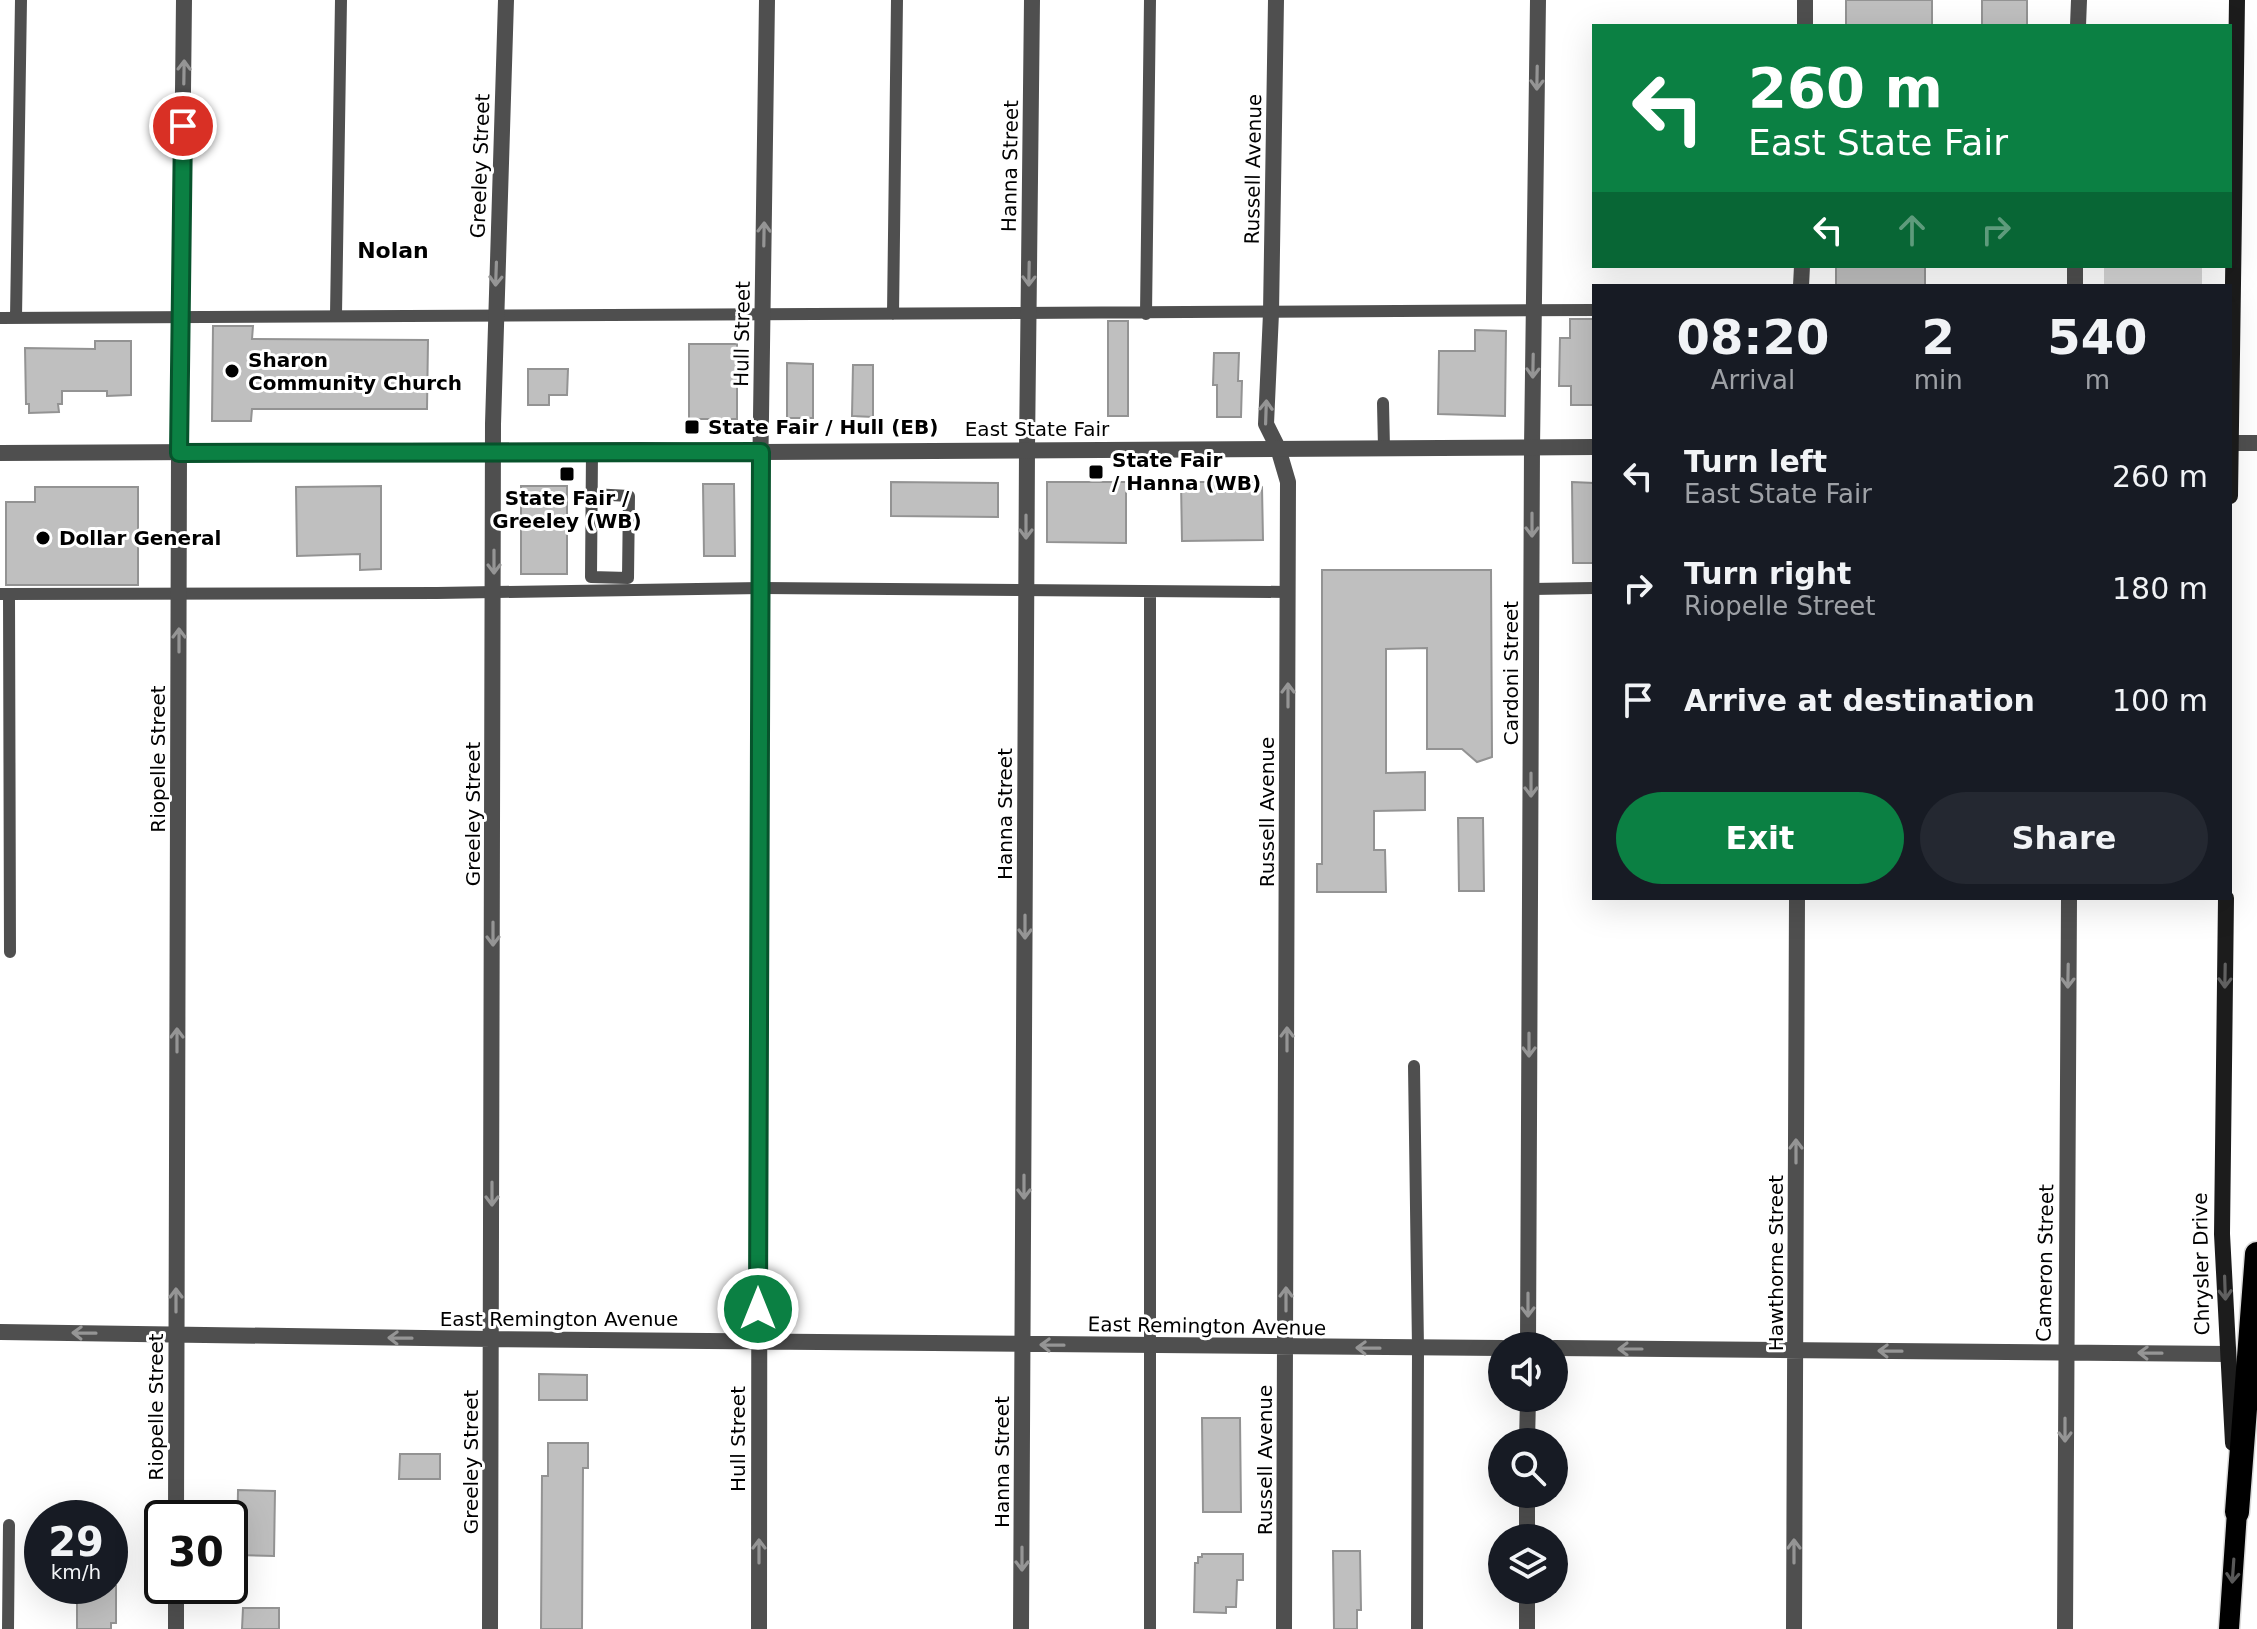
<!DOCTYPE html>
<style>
:root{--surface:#171b24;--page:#242831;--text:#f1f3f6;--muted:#9ea1a6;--accent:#0b8043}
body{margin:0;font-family:"DejaVu Sans",sans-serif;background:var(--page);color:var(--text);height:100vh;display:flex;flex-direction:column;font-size:30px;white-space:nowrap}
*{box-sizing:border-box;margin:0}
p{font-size:26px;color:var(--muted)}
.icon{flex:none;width:44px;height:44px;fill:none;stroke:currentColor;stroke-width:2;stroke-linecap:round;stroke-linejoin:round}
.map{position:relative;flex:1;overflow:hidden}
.drawer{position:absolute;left:1592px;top:284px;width:640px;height:616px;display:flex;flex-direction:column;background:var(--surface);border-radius:0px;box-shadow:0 8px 32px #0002}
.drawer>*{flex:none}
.banner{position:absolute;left:1592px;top:24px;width:640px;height:244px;border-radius:0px;box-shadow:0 8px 32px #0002;background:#0b8043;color:#fff;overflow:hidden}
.tools{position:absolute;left:1488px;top:1332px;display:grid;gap:16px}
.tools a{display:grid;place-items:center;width:80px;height:80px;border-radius:50%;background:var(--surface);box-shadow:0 8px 32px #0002;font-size:40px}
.speed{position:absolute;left:24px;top:1500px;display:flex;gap:16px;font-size:40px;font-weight:700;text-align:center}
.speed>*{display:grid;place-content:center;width:104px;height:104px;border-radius:50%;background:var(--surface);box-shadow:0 8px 32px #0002;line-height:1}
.speed small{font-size:20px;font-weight:400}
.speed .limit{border:4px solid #111;border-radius:12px;background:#fff;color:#111}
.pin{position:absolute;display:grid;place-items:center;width:68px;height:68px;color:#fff;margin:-34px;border:4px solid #fff;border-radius:50%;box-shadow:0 2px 8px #0007}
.me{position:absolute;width:88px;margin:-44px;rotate:0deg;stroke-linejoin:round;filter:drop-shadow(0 0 6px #0008)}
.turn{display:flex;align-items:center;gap:28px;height:168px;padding:0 24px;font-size:36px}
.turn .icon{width:104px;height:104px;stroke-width:2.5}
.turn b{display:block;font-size:56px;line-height:68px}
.lanes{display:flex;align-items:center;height:76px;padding:0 24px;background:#0003;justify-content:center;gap:40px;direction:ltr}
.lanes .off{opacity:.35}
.eta{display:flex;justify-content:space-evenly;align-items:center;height:136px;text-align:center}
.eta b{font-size:48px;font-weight:800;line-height:56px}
.cta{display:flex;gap:16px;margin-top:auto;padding:16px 24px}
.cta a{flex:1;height:92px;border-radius:48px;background:var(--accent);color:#fff;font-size:32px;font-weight:800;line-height:92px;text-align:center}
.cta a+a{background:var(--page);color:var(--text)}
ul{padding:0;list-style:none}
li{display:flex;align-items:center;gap:24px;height:112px;padding:0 24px}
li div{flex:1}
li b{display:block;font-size:30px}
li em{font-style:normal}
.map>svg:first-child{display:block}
</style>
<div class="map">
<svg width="2257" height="1629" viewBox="0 0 2257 1629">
<rect width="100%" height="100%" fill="#fff"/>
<path fill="#d6d6d6" d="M2104,266H2202V286H2104Z"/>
<path fill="#bfbfbf" stroke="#939393" stroke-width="2" d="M1846,0H1932V26H1846Z
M1982,0H2027V26H1982Z
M1836,266H1925V286H1836Z
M1570,319H1594V405H1571V386H1559L1560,338H1570Z
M1108,321H1128V416H1108Z
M213,326H253L252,339L428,340L427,409H252L251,421H212Z
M1475,330L1506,331L1505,416L1438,414L1439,351H1475Z
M95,341H131V395L107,396V391H62V404H58L59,412L29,413V404H26L25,348L95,349Z
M689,344H737V419H689Z
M1214,353H1239L1238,381H1242L1241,417H1217V385H1213Z
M787,363L813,364V418H787Z
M853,365H873V417L852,416Z
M528,369H568L567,395H549V405H528Z
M891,482L998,483V517L891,516Z
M1047,482H1126V543L1047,542Z
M1181,482H1256L1262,487L1263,540L1182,541Z
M1572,482L1594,483V563H1573Z
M703,484H734L735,556H704Z
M381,486V569L360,570V554L297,556L296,487Z
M521,486H567V574H521Z
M35,487H138V585H6V502H35Z
M1322,570H1491L1492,757L1477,762L1462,749H1427V648L1386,649V773L1425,772V810L1374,811V850H1385L1386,892H1317V864H1322Z
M1458,818H1483L1484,891H1459Z
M539,1374L587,1375V1400H539Z
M1202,1418H1240L1241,1512H1203Z
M548,1443H588V1468H583L582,1629H541L542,1476H548Z
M400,1454H440V1479H399Z
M238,1490L275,1491L274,1556L237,1555Z
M1333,1551H1360L1361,1610H1357V1629H1334Z
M1202,1554H1243V1580H1237L1236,1607H1226V1613L1194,1612L1195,1563H1198V1557H1202Z
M77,1586H116V1623H111V1629H77Z
M243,1608H279V1629H242Z"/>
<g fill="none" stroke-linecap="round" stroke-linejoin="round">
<defs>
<path id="primary" d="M2229,1629L2237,1512"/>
<path id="motorway" d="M2237,1512L2257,1254"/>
</defs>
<use href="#primary" stroke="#dbdbdb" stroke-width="23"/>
<use href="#motorway" stroke="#dbdbdb" stroke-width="27"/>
<path stroke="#4f4f4f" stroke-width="12" d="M893,314L897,0
M1146,314L1150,0
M336,315L341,0
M0,318L1594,310
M16,318L21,0
M1383,403L1384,448
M592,451L591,577L628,578L629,496L592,494
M1532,589L1594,588
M0,594L437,593L761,588L1288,592
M9,594L10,952
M1414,1066L1418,1348L1417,1629
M8,1629L9,1525
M1150,1629V592"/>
<path stroke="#4f4f4f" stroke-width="16" d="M1276,0L1271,313L1266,424L1278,448L1288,482L1284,1629
M1805,26V0
M2078,26L2079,0
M1801,286L1802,266
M2075,286V266
M0,1332L491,1339L1502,1348
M1528,1346L1532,447L1538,0
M1554,1348L2228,1354
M1527,1442L1528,1398
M176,1518L179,453L184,0
M1527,1538V1494
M176,1629V1586
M490,1629L493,424L506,0
M759,1629L760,486L767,0
M1021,1629L1027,449L1032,0
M1527,1629V1590
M1794,1629L1797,898
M2065,1629L2069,898"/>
<path stroke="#4f4f4f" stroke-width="16" d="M2230,443H2257
M0,453L642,450L761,452L1594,447"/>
<path stroke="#1c1c1c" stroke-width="16" d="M2230,496L2237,0
M2226,898L2222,1234L2233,1443"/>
<use href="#primary" stroke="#000" stroke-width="20"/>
<use href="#motorway" stroke="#000" stroke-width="24"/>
</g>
<defs><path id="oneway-shaft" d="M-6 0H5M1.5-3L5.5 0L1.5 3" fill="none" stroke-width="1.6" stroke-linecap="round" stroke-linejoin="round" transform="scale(2)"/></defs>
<g stroke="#959595">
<use href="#oneway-shaft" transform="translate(184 72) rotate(-89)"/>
<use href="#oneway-shaft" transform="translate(1537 78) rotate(91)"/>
<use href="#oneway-shaft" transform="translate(764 234) rotate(-89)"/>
<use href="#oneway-shaft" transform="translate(496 274) rotate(92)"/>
<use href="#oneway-shaft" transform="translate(1029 274) rotate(91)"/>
<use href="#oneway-shaft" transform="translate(1533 366) rotate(91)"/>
<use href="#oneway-shaft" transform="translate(1266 412) rotate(-88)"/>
<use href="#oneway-shaft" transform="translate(1532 525) rotate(90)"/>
<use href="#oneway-shaft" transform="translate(1026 527) rotate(90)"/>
<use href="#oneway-shaft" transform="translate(494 562) rotate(90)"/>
<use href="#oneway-shaft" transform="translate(179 640) rotate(-90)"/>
<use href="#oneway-shaft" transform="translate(1288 695) rotate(-90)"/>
<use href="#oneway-shaft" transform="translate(1531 785) rotate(90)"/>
<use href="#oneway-shaft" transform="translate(1025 927) rotate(90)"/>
<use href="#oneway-shaft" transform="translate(493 934) rotate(90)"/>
<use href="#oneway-shaft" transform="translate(2068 976) rotate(91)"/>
<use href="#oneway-shaft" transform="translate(1287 1039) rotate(-90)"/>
<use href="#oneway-shaft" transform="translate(177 1040) rotate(-90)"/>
<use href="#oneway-shaft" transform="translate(1529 1045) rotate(90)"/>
<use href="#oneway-shaft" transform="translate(1796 1151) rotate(-90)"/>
<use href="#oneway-shaft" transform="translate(1024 1187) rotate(90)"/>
<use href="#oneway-shaft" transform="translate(492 1194) rotate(90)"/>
<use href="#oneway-shaft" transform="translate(1286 1299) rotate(-90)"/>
<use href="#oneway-shaft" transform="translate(176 1300) rotate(-90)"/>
<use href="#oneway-shaft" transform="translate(1528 1305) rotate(90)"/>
<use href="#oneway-shaft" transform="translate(84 1333) rotate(-179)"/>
<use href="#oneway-shaft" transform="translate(400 1338) rotate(-179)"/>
<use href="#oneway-shaft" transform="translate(1052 1345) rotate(-179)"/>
<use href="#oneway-shaft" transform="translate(1368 1348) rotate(-179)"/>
<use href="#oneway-shaft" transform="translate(1630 1349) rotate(-180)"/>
<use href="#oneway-shaft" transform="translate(1890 1351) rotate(-179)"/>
<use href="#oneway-shaft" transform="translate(2150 1353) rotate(-179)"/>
<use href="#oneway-shaft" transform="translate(2065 1430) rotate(90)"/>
<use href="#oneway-shaft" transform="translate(759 1551) rotate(-90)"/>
<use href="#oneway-shaft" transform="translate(1794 1551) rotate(-90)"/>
<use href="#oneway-shaft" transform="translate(1022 1559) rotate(90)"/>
</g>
<g stroke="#606060">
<use href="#oneway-shaft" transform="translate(2225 976) rotate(91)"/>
<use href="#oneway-shaft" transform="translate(2225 1288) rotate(88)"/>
</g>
<use stroke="#595959" href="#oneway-shaft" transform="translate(2233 1571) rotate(94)"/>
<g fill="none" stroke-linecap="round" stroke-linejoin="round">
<defs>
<path id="route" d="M183,126L179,453L761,452L758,1309"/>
</defs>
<use href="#route" stroke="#07532c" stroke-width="20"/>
<use href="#route" stroke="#0b8043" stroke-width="14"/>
</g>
<g fill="#000" stroke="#fff" stroke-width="3">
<circle cx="232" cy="371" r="8"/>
<rect x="684" y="419" width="16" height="16" rx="4"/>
<rect x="1088" y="464" width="16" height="16" rx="4"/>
<rect x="559" y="466" width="16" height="16" rx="4"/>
<circle cx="43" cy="538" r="8"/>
</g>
<g text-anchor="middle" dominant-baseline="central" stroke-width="6" stroke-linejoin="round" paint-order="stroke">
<g font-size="20" fill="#000" stroke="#fff">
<text transform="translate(480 166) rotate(-88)">Greeley Street</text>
<text transform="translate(1010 166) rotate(-89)">Hanna Street</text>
<text transform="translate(1253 169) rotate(-89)">Russell Avenue</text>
<text transform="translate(742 334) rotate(-89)">Hull Street</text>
<text x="1037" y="429">East State Fair</text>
<text transform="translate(1511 673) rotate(-90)">Cardoni Street</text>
<text transform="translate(158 759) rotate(-90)">Riopelle Street</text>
<text transform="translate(1267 812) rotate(-90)">Russell Avenue</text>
<text transform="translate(473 814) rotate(-90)">Greeley Street</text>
<text transform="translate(1005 814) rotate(-90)">Hanna Street</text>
<text transform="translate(1776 1263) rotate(-90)">Hawthorne Street</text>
<text transform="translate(2045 1263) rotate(-89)">Cameron Street</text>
<text transform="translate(2201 1264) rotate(-91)">Chrysler Drive</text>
<text x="559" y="1319">East Remington Avenue</text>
<text transform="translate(1207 1326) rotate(1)">East Remington Avenue</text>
<text transform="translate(156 1407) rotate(-90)">Riopelle Street</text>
<text transform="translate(738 1439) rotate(-90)">Hull Street</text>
<text transform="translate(1265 1460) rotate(-90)">Russell Avenue</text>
<text transform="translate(471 1462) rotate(-90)">Greeley Street</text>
<text transform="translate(1002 1462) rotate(-90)">Hanna Street</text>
</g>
<g font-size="20" font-weight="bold" fill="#000" stroke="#fff" text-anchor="start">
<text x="248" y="360">Sharon<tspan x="248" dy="23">Community Church</tspan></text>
<text x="708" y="427">State Fair / Hull (EB)</text>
<text x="1112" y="460">State Fair<tspan x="1112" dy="23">/ Hanna (WB)</tspan></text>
<text x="567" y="498" text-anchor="middle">State Fair /<tspan x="567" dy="23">Greeley (WB)</tspan></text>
<text x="59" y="538">Dollar General</text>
</g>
<g font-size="22" font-weight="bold" fill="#000" stroke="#fff">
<text x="393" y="250">Nolan</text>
</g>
</g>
</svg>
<div class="tools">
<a><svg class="icon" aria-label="sound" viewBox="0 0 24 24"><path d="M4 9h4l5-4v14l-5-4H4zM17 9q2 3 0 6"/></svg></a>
<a><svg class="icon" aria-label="search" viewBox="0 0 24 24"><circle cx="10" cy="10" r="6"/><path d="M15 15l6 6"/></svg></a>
<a><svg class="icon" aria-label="layers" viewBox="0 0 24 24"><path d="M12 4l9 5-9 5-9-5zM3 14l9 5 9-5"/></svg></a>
</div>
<div class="speed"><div>29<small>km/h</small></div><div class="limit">30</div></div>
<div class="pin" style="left:183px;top:126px;background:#d93025"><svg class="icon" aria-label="arrive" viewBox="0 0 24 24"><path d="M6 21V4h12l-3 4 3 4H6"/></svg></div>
<svg class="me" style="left:758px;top:1309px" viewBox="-20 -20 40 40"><circle r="17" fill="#0b8043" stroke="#fff" stroke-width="3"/><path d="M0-11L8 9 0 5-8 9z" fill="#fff"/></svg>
<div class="banner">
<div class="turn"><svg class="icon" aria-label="left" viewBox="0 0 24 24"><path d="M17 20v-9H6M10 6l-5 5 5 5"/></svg><div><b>260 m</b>East State Fair</div></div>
<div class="lanes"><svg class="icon" aria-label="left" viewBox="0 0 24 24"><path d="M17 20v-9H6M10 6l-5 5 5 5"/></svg><svg class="icon off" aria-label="ahead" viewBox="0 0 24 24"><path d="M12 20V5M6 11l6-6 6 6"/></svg><svg class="icon off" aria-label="right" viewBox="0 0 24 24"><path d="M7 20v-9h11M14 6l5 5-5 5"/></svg></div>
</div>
<section class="drawer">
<div class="eta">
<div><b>08:20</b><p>Arrival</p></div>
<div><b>2</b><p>min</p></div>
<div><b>540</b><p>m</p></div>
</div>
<ul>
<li><svg class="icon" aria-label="left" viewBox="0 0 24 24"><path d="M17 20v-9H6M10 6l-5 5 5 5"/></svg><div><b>Turn left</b><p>East State Fair</p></div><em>260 m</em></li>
<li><svg class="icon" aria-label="right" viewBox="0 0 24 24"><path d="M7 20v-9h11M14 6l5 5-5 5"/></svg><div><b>Turn right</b><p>Riopelle Street</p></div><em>180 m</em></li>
<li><svg class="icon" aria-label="arrive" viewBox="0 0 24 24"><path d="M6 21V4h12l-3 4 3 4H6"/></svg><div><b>Arrive at destination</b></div><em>100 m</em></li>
</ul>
<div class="cta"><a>Exit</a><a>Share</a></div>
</section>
</div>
